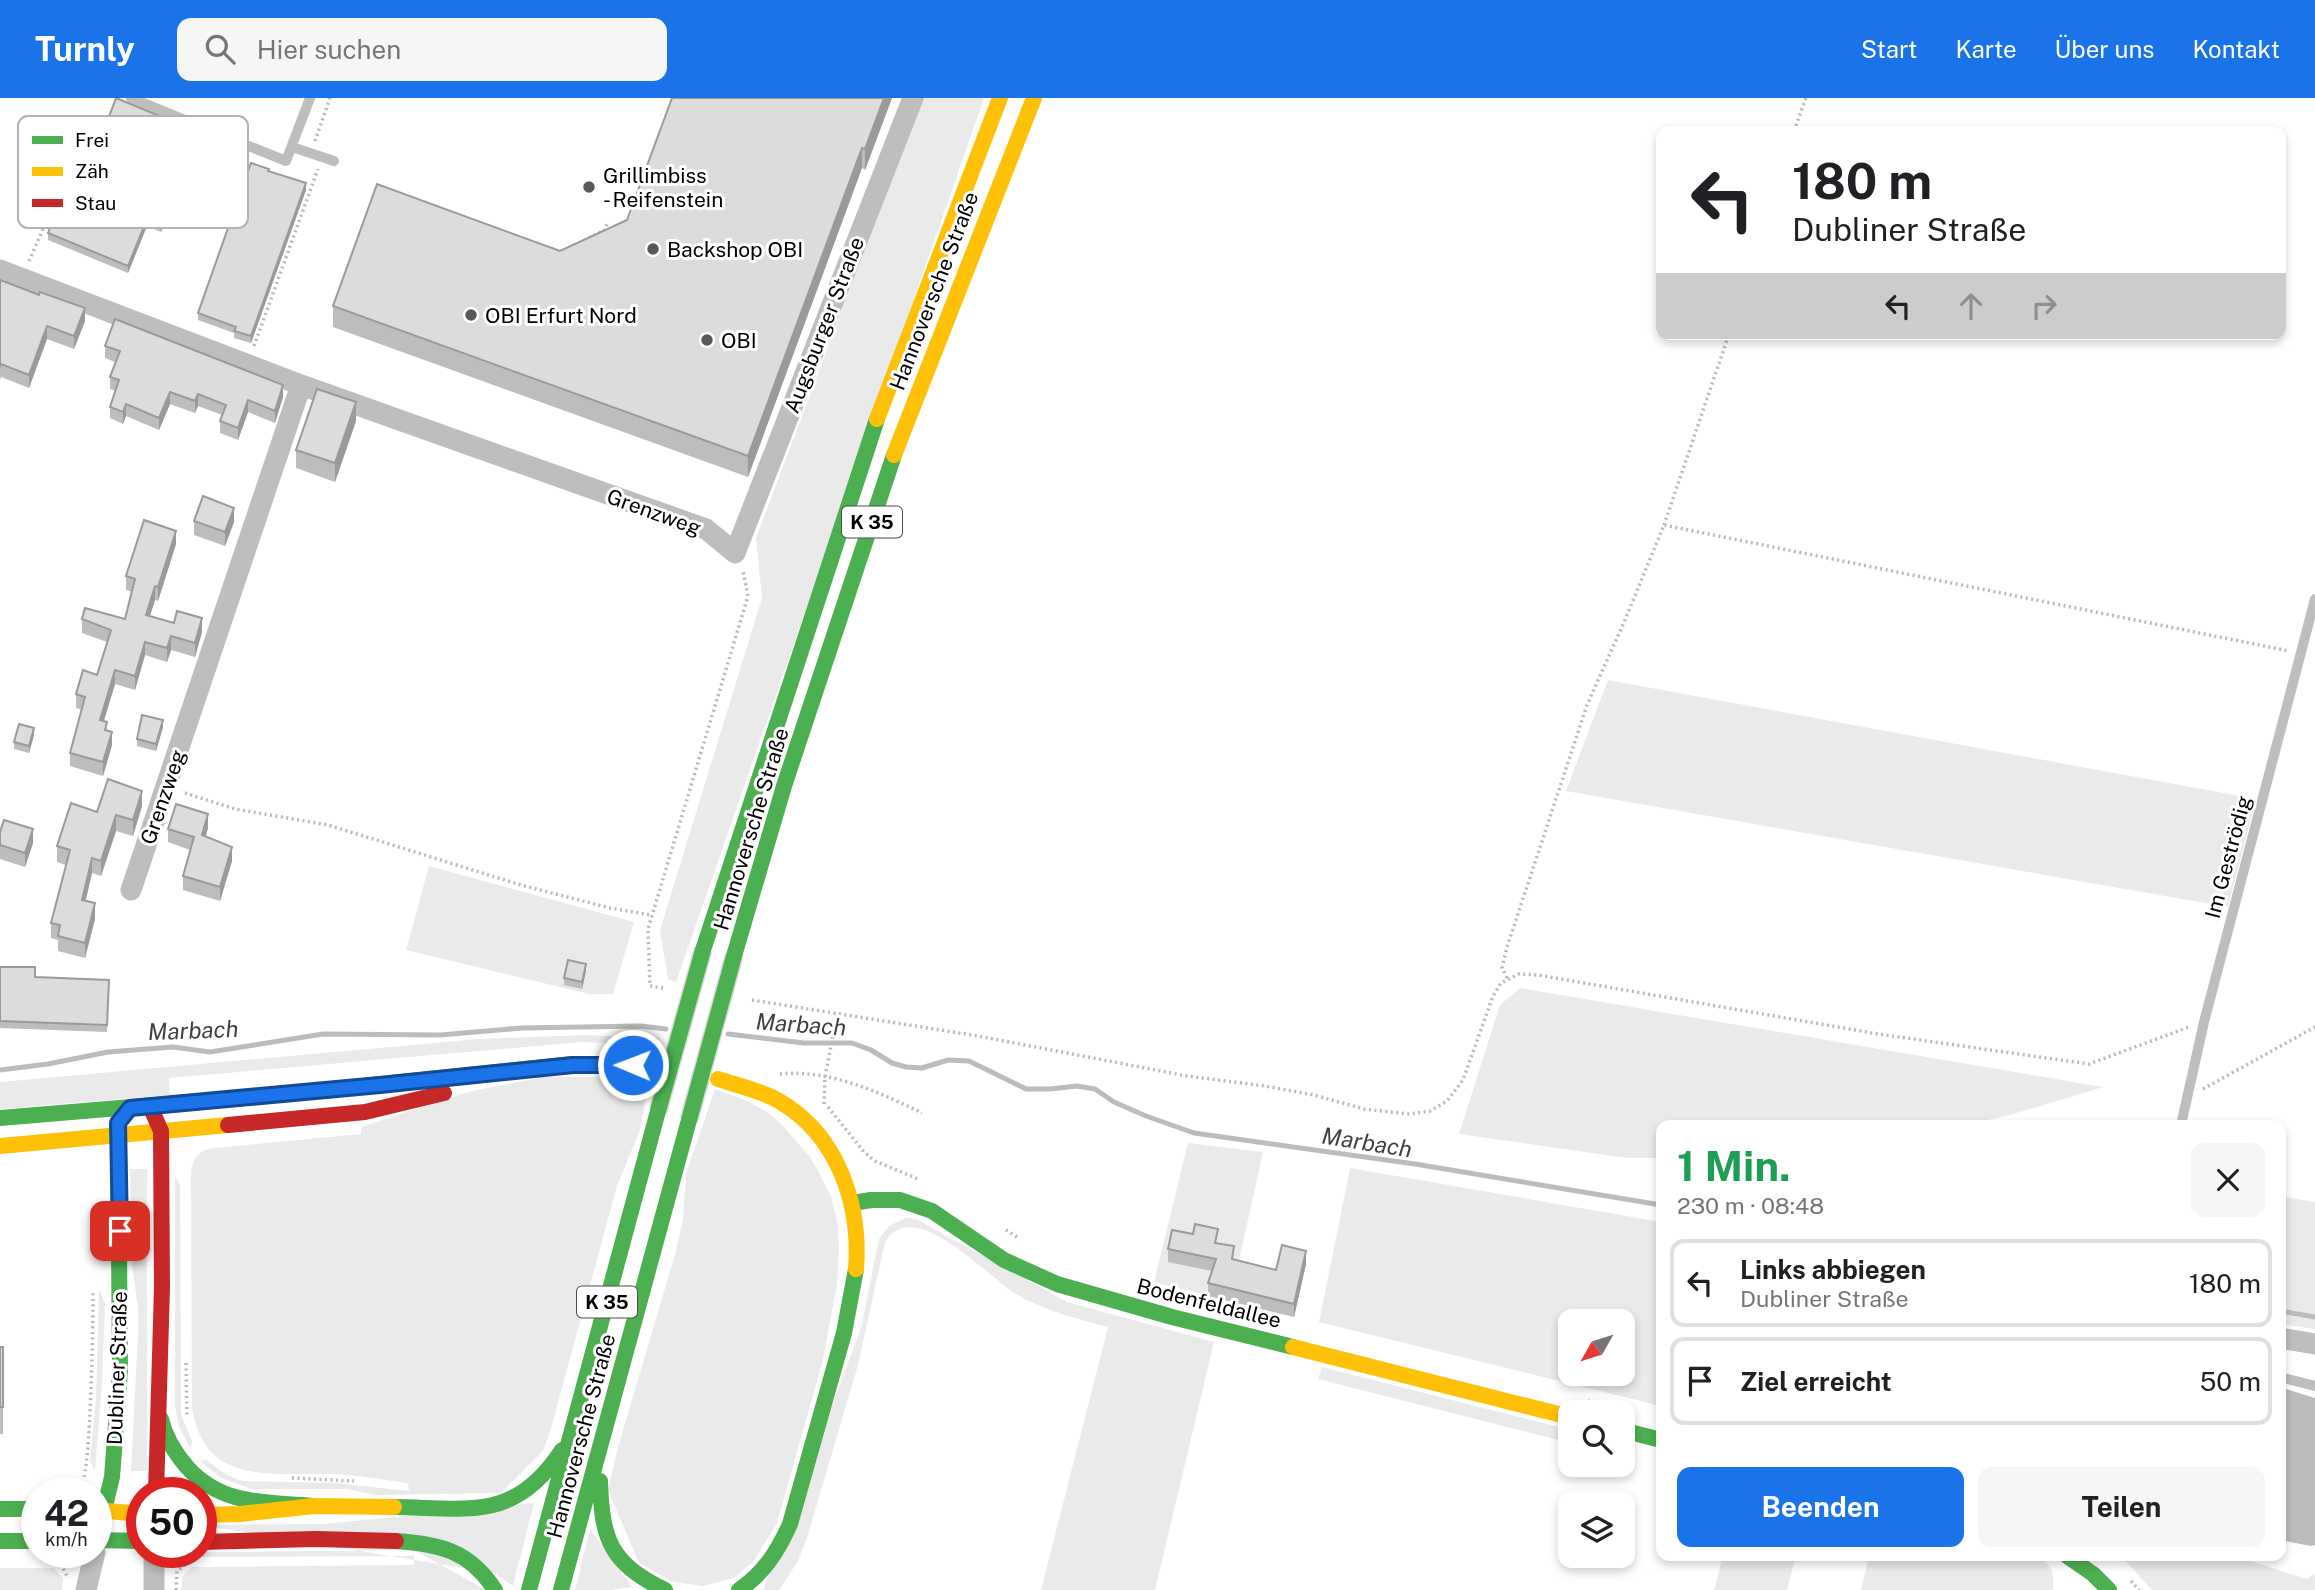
<!DOCTYPE html>
<html lang="de">
<meta charset="utf-8">
<style>
:root{--surface:#fff;--page:#f6f6f6;--text:#202124;--muted:#757577;--line:#e0e0e0;--accent:#1a73e8}
body{margin:0;font-family:"Public Sans",sans-serif;background:var(--page);color:var(--text);height:100vh;display:flex;flex-direction:column;font-size:26px;white-space:nowrap}
*{box-sizing:border-box;margin:0}
p{font-size:23px;color:var(--muted)}
.icon{flex:none;width:38px;height:38px;fill:none;stroke:currentColor;stroke-width:2;stroke-linecap:round;stroke-linejoin:round}
.map{position:relative;flex:1;overflow:hidden}
.drawer{position:absolute;left:1656px;top:1022px;width:630px;height:441px;display:flex;flex-direction:column;background:var(--surface);border-radius:14px;box-shadow:0 4px 10px #0003}
.drawer>*{flex:none}
.top-card{position:absolute;left:1656px;top:28px;width:630px;height:214px;border-radius:14px;box-shadow:0 4px 10px #0003;background:#fff;color:var(--text);overflow:hidden}
.needle{width:46px;rotate:231deg}
.fabs{position:absolute;left:1558px;top:1211px;display:grid;gap:14px}
.fabs a{display:grid;place-items:center;width:77px;height:77px;border-radius:14px;background:var(--surface);box-shadow:0 4px 10px #0003;font-size:35px}
.speed{position:absolute;left:21px;top:1379px;display:flex;gap:14px;font-size:35px;font-weight:700;text-align:center}
.speed>*{display:grid;place-content:center;width:91px;height:91px;border-radius:50%;background:var(--surface);box-shadow:0 4px 10px #0003;line-height:1}
.speed small{font-size:18px;font-weight:400}
.speed .limit{border:10px solid #d22;background:#fff;color:#111}
.pin{position:absolute;display:grid;place-items:center;width:60px;height:60px;color:#fff;margin:-30px;border-radius:14px;box-shadow:0 4px 10px #0006}
.me{position:absolute;width:77px;margin:-38px;rotate:271deg;stroke-linejoin:round;filter:drop-shadow(0 0 5px #0008)}
.turn{display:flex;align-items:center;gap:24px;height:147px;padding:0 21px;font-size:32px}
.turn .icon{width:91px;height:91px;stroke-width:2.5}
.turn b{display:block;font-size:49px;line-height:60px}
.lanes{display:flex;align-items:center;height:66px;padding:0 21px;background:#0003;justify-content:center;gap:35px;direction:ltr}
.lanes .off{opacity:.35}
.round{display:grid;place-items:center;flex:none;width:74px;height:74px;border-radius:14px;background:var(--page)}
.summary{display:flex;align-items:center;justify-content:space-between;height:119px;padding:0 21px}
h1{font-size:42px;font-weight:700;line-height:52px;color:#1e9e55}
.action{display:flex;gap:14px;margin-top:auto;padding:14px 21px}
.action a{flex:1;height:80px;border-radius:14px;background:var(--accent);color:#fff;font-size:28px;font-weight:700;line-height:80px;text-align:center}
.action a+a{background:var(--page);color:var(--text)}
ul{padding:0;list-style:none}
li{display:flex;align-items:center;gap:21px;height:88px;margin:0 14px 10px;padding:0 7px;border:4px solid var(--line);border-radius:14px}
li div{flex:1}
li b{display:block;font-size:26px}
li em{font-style:normal}
header{display:flex;align-items:center;gap:42px;box-sizing:border-box;height:98px;padding:0 35px;background:var(--accent);color:#fff}
header strong{font-size:33px}
nav{display:flex;gap:38px;margin-inline-start:auto;font-size:24px}
.search{width:490px;height:63px;background:var(--page);display:flex;align-items:center;gap:18px;box-sizing:border-box;padding:0 24px;border-radius:14px;color:var(--muted);font-size:26px}
.map>svg:first-child{display:block}
</style>
<header>
<strong>Turnly</strong>
<div class="search"><svg class="icon" aria-label="search" viewBox="0 0 24 24"><circle cx="10" cy="10" r="6"/><path d="M15 15l6 6"/></svg>Hier suchen</div>
<nav><a>Start</a><a>Karte</a><a>Über uns</a><a>Kontakt</a></nav>
</header>
<div class="map">
<svg width="2315" height="1492" viewBox="0 0 2315 1492">
<rect width="100%" height="100%" fill="#fff"/>
<path fill="#eaeaea" fill-rule="evenodd" d="M922,0H984L676,884L668,881L660,832L762,500L756,440Z
M1608,582L2256,701L2228,809L1566,693Z
M429,768L634,824L613,896H589L406,852Z
M1520,890L2103,989L2010,1017L1965,1027H1661V1060H1627L1459,1036L1500,907Z
M584,937L660,940L658,948L583,944L169,980L170,997L0,1011V984L479,941Z
M544,979H650L640,1032L617,1088L550,1334L543,1353L501,1395L377,1397L346,1391H252L221,1380L201,1364L205,1361L225,1376L242,1383L335,1385L409,1393L408,1385C384,1382 358,1377 334,1376C273,1374 205,1390 192,1310L191,1074C192,1059 200,1052 214,1050L361,1036V1029L472,993Z
M715,991L747,1003L767,1014L780,1025L811,1060L831,1098L838,1128L839,1153L837,1186L823,1262L777,1425L753,1464L734,1480L703,1488L673,1484L639,1465L608,1392L618,1349L676,1153L683,1121L686,1076Z
M1188,1045L1263,1054L1230,1203L1154,1184Z
M1350,1070L1661,1124V1308L1319,1224ZM1570,1223H1622V1276H1570Z
M130,1071H147C146,1172 148,1272 147,1373H131L138,1237V1210L132,1167Z
M175,1079L180,1086L181,1317L192,1343L191,1351L179,1329L175,1308Z
M2280,1098L2315,1104V1231L2280,1226Z
M905,1120L916,1121L1067,1204L1214,1244L1155,1492H1041L1108,1229C1077,1221 1043,1212 1016,1196C986,1178 914,1096 885,1144L858,1267L807,1440L798,1463L779,1492H763L861,1230L879,1141L889,1128Z
M99,1192L105,1205L102,1286L95,1372L90,1363L96,1301Z
M1322,1269L1570,1332V1345L1318,1281Z
M534,1405L513,1488L494,1475L201,1427L324,1426Z
M590,1431L632,1489L611,1492H575Z
M414,1452L486,1492H181L183,1478L192,1469L414,1467V1458L193,1459L189,1454Z
M1723,1458H1796L1787,1492H1714Z
M1869,1458H2035C2051,1465 2055,1474 2053,1492H1861Z
M2121,1458H2235L2306,1481L2315,1476V1492H2152Z
M0,1470H54L63,1480L62,1492H0Z"/>
<path fill="#bcbcbc" d="M2280,1289L2315,1300V1447L2311,1448L2280,1442Z"/>
<g fill="none" stroke-linecap="round" stroke-linejoin="round">
<path stroke="#bcbcbc" stroke-width="5" d="M728,936L804,945H852L871,952L892,965L906,969L922,970L948,962L969,963L1026,991H1050L1077,988L1095,991L1114,1004L1146,1018L1194,1035L1415,1066L1661,1107
M0,972L48,966L108,954L173,949L210,954L323,936L440,937L521,930L641,928L666,931
M2280,1213L2315,1219"/>
<path stroke="#b8b8b8" stroke-width="3.5" stroke-dasharray="2 3.5" stroke-linecap="butt" d="M1794,33L1806,0
M315,43L330,0
M589,140L605,132L607,126
M29,163L44,129
M254,248L318,71
M1664,427L1729,236
M185,695L235,711L328,727L521,787L610,810L651,817
M1507,880L1502,870L1507,849L1587,607L1625,522L1664,427L2289,553
M663,890L650,888L648,831L748,498L743,473
M752,902L978,938L1187,978L1265,988L1314,997L1364,1011L1409,1016L1430,1013L1447,1003L1463,982L1493,898L1501,885L1519,876L1538,877L1878,936L2089,966L2189,929
M780,976C829,971 879,994 922,1015
M2203,991L2315,929
M824,1006L825,979L837,917
M828,1009L864,1054L875,1063L918,1081
M1006,1132L1020,1141
M186,1265L187,1320
M1588,1303L1615,1310
M292,1380L354,1383
M51,1390C62,1390 74,1393 82,1384C91,1373 93,1220 93,1195
M50,1464L61,1466L68,1480
M2131,1483L2139,1492
M176,1492L177,1473L188,1464"/>
<path stroke="#bebebe" stroke-width="10" d="M131,0L286,63L310,0
M292,49L334,63
M2181,1027L2204,924L2315,501
M2280,1279L2315,1288"/>
<path stroke="#bebebe" stroke-width="21" d="M0,172L301,287L706,431L735,455L913,0
M131,792L301,287
M2280,1240L2315,1246
M86,1492L95,1454
M154,1492V1454"/>
<path stroke="#4caf50" stroke-width="16" d="M703,852L877,321
M734,858L784,688L894,357
M0,1020L286,996L573,966L653,968
M853,1105L871,1102H900L932,1113L1004,1162L1057,1186L1172,1219L1293,1249
M161,1321C165,1339 175,1355 187,1369C222,1408 266,1404 314,1408
M1622,1332L1661,1342
M600,1383C602,1442 610,1465 665,1492
M394,1409C469,1410 515,1424 562,1352
M0,1411H37
M96,1442L142,1443
M97,1442L112,1379L120,1273L118,1025L121,1021
M0,1443H37
M396,1443C440,1446 470,1453 495,1492
M2067,1458L2093,1476L2109,1492
M529,1492L658,1013
M561,1492L689,1022
M739,1492C764,1475 778,1453 790,1426L844,1235L856,1171"/>
<path stroke="#ffc107" stroke-width="16" d="M877,321L1000,0
M894,357L1034,0
M718,981C739,988 760,992 779,1003C838,1037 861,1107 856,1171
M0,1048L228,1027
M1293,1249L1570,1319
M96,1412L142,1416
M201,1417L240,1416L314,1408L394,1409"/>
<path stroke="#c62828" stroke-width="16" d="M153,1015L161,1033L162,1189L156,1395
M228,1027L365,1014L444,995
M201,1444L316,1441L396,1443"/>
<defs>
<path id="fast-bridge" d="M658,1013L703,852
M689,1022L734,858"/>
</defs>
<use href="#fast-bridge" stroke="#dbdbdb" stroke-width="19" stroke-linecap="butt"/>
<use href="#fast-bridge" stroke="#4caf50" stroke-width="16"/>
</g>
<path fill="#bdbdbd" d="M672,0H892L865,72L862,70L748,379L333,229V208L560,153L627,122Z
M107,24L184,35L158,99L170,111L161,134L147,128L128,175L48,142V135Z
M269,73L306,92L251,245L234,240V235L198,222V215Z
M0,182L85,223L74,251L47,241L29,290L1,279L0,282Z
M105,248L283,299L275,325L248,314L238,342L220,335V323L222,317L198,308L195,315L170,306L159,332L126,318L123,326L110,320V309L116,293L110,291V279L115,264L105,260Z
M356,323L335,384L296,370V352Z
M194,423L234,424L225,448L194,437Z
M176,446L158,503L155,502L150,518L202,534L195,559L171,552L167,564L145,557L135,592L115,586L104,623L112,647L103,678L70,668V655L82,612L76,610V596L97,577L107,544L82,535V521H125L132,494L126,492V478Z
M163,629L156,653L137,648V641Z
M34,637L29,655L14,651V644Z
M142,708L133,738L116,733L101,778L92,775L86,802L95,821L85,860L58,853V842L51,840V825L66,767L57,764V748L97,714Z
M208,730L206,738L232,763L220,803L183,792V778L190,752L168,744V731Z
M0,734L33,745L25,769L0,761Z
M0,869L35,879L109,882L107,934L0,930Z
M586,873L582,891L564,887V880Z
M1218,1144V1146L1234,1162L1276,1172L1306,1166L1294,1219L1208,1198V1185L1212,1173L1168,1164V1151Z
M0,1249H3V1336H0Z"/>
<path fill="#9a9a9a" d="M884,0H892L865,72V51Z
M184,28V35L155,105V98Z
M862,50V70L748,379V358Z
M306,85V92L251,245V238Z
M170,104V111L161,134V127Z
M147,121V128L128,175V168Z
M85,210V223L74,251V238Z
M47,228V241L29,290V277Z
M283,287V299L275,325V313Z
M170,294V306L159,332V320Z
M198,296V308L195,315V303Z
M248,302V314L238,342V330Z
M356,304V323L335,384V365Z
M126,306V318L123,326V314Z
M234,410V424L225,448V434Z
M176,433V446L158,503V489Z
M155,488V502L146,530V517Z
M202,520V534L195,559V545Z
M171,538V552L167,564V550Z
M145,544V557L135,592V578Z
M115,572V586L100,635V622Z
M163,622V629L156,653V646Z
M34,630V637L29,655V648Z
M112,634V647L103,678V664Z
M142,693V708L133,738V722Z
M208,716V730L202,750V737Z
M116,717V733L101,778V763Z
M33,731V745L25,769V755Z
M232,749V763L220,803V789Z
M92,760V775L82,817V802Z
M95,805V821L85,860V845Z
M586,866V873L582,891V884Z
M1306,1153V1166L1294,1219V1206Z"/>
<path fill="#dcdcdc" stroke="#9a9a9a" stroke-width="2" d="M116,0L184,28L155,98L170,104L161,127L147,121L128,168L48,135L96,19L107,24Z
M672,0H884L865,51L862,50L748,358L333,208L377,86L560,153L627,122Z
M251,65L269,71L268,73L306,85L251,238L234,233L236,229L198,215Z
M0,182L39,197L40,194L85,210L74,238L47,228L29,277L1,266L0,269Z
M115,221L283,287L275,313L248,302L238,330L220,323L226,307L198,296L195,303L170,294L159,320L126,306L123,314L110,309L119,282L110,279L120,253L105,248Z
M317,291L356,304L335,365L296,352Z
M203,398L234,410L225,434L194,423Z
M144,422L176,433L158,489L155,488L146,517L174,525L177,513L202,520L195,545L171,538L167,550L145,544L135,578L115,572L100,622L107,624L105,632L112,634L103,664L70,655L85,599L76,596L83,572L97,577L111,532L82,521L85,510L125,521L135,481L126,478Z
M142,617L163,622L156,646L137,641Z
M19,626L34,630L29,648L14,644Z
M108,681L142,693L133,722L116,717L101,763L92,760L82,802L95,805L85,845L58,838L60,827L51,825L70,752L57,748L71,705L97,714Z
M176,706L208,716L202,737L232,749L220,789L183,778L194,739L168,731Z
M4,722L33,731L25,755L0,747V734Z
M568,862L586,866L582,884L564,880Z
M0,869H35V879L109,882L107,927L0,923Z
M1195,1126L1218,1131L1215,1145L1234,1148L1232,1161L1276,1172L1282,1147L1306,1153L1294,1206L1208,1185L1216,1161L1168,1151L1172,1132L1193,1136Z
M0,1249H3V1309H0Z"/>
<g fill="none" stroke-linecap="round" stroke-linejoin="round">
<defs>
<path id="route" d="M120,1133L118,1025L130,1010L380,987L573,967H633"/>
</defs>
<use href="#route" stroke="#114b97" stroke-width="18"/>
<use href="#route" stroke="#1a73e8" stroke-width="12"/>
</g>
<g fill="#595959" stroke="#fff" stroke-width="2.5">
<circle cx="589" cy="89" r="7"/>
<circle cx="653" cy="151" r="7"/>
<circle cx="471" cy="217" r="7"/>
<circle cx="707" cy="242" r="7"/>
</g>
<g text-anchor="middle" dominant-baseline="central" stroke-width="6" stroke-linejoin="round" paint-order="stroke">
<g fill="#fff" stroke="#4c4c4c" stroke-width="2">
<rect x="842" y="408.5" width="60" height="31" rx="5"/>
<rect x="577" y="1188.5" width="60" height="31" rx="5"/>
</g>
<g font-size="19" font-weight="bold" fill="#000">
<text x="872" y="424">K 35</text>
<text x="607" y="1204">K 35</text>
</g>
<g font-size="21" fill="#000" stroke="#fff" text-anchor="start">
<text x="603" y="77">Grillimbiss<tspan x="603" dy="24">- Reifenstein</tspan></text>
<text x="667" y="151">Backshop OBI</text>
<text x="485" y="217">OBI Erfurt Nord</text>
<text x="721" y="242">OBI</text>
</g>
<g font-size="21" fill="#000" stroke="#fff">
<text transform="translate(934 193) rotate(-69)">Hannoversche Straße</text>
<text transform="translate(824 227) rotate(-69)">Augsburger Straße</text>
<text transform="translate(654 414) rotate(20)">Grenzweg</text>
<text transform="translate(163 699) rotate(-71)">Grenzweg</text>
<text transform="translate(751 731) rotate(-73)">Hannoversche Straße</text>
<text transform="translate(2228 759) rotate(-75)">Im Geströdig</text>
<text transform="translate(1209 1205) rotate(14)">Bodenfeldallee</text>
<text transform="translate(117 1270) rotate(-88)">Dubliner Straße</text>
<text transform="translate(581 1338) rotate(-75)">Hannoversche Straße</text>
</g>
<g font-size="23" font-style="italic" fill="#404040" stroke="#fff">
<text transform="translate(801 926) rotate(4)">Marbach</text>
<text transform="translate(193 932) rotate(-2)">Marbach</text>
<text transform="translate(1367 1044) rotate(9)">Marbach</text>
</g>
</g>
<rect x="18" y="18" width="230" height="112" rx="10" fill="#fff" stroke="#b2b2b2" stroke-width="2"/>
<rect x="32" y="38" width="31" height="8" fill="#4caf50"/>
<rect x="32" y="69" width="31" height="9" fill="#ffc107"/>
<rect x="32" y="101" width="31" height="8" fill="#c62828"/>
<g font-size="19" fill="#000">
<text x="75" y="49">Frei</text>
<text x="75" y="80">Zäh</text>
<text x="75" y="112">Stau</text>
</g>
</svg>
<div class="fabs">
<a><svg class="needle" viewBox="-14 -14 28 28"><path d="M0-13l5 13h-10z" fill="#e53935"/><path d="M0 13l5-13h-10z" fill="#757577"/></svg></a>
<a><svg class="icon" aria-label="search" viewBox="0 0 24 24"><circle cx="10" cy="10" r="6"/><path d="M15 15l6 6"/></svg></a>
<a><svg class="icon" aria-label="layers" viewBox="0 0 24 24"><path d="M12 4l9 5-9 5-9-5zM3 14l9 5 9-5"/></svg></a>
</div>
<div class="speed"><div>42<small>km/h</small></div><div class="limit">50</div></div>
<div class="pin" style="left:120px;top:1133px;background:#d93025"><svg class="icon" aria-label="arrive" viewBox="0 0 24 24"><path d="M6 21V4h12l-3 4 3 4H6"/></svg></div>
<svg class="me" style="left:633px;top:967px" viewBox="-20 -20 40 40"><circle r="17" fill="#1a73e8" stroke="#fff" stroke-width="3"/><path d="M0-11L8 9 0 5-8 9z" fill="#fff"/></svg>
<div class="top-card">
<div class="turn"><svg class="icon" aria-label="left" viewBox="0 0 24 24"><path d="M17 20v-9H6M10 6l-5 5 5 5"/></svg><div><b>180 m</b>Dubliner Straße</div></div>
<div class="lanes"><svg class="icon" aria-label="left" viewBox="0 0 24 24"><path d="M17 20v-9H6M10 6l-5 5 5 5"/></svg><svg class="icon off" aria-label="ahead" viewBox="0 0 24 24"><path d="M12 20V5M6 11l6-6 6 6"/></svg><svg class="icon off" aria-label="right" viewBox="0 0 24 24"><path d="M7 20v-9h11M14 6l5 5-5 5"/></svg></div>
</div>
<section class="drawer">
<div class="summary"><div><h1>1 Min.</h1><p>230 m · 08:48</p></div><a class="round"><svg class="icon" aria-label="close" viewBox="0 0 24 24"><path d="M6 6l12 12M18 6L6 18"/></svg></a></div>
<ul>
<li><svg class="icon" aria-label="left" viewBox="0 0 24 24"><path d="M17 20v-9H6M10 6l-5 5 5 5"/></svg><div><b>Links abbiegen</b><p>Dubliner Straße</p></div><em>180 m</em></li>
<li><svg class="icon" aria-label="arrive" viewBox="0 0 24 24"><path d="M6 21V4h12l-3 4 3 4H6"/></svg><div><b>Ziel erreicht</b></div><em>50 m</em></li>
</ul>
<div class="action"><a>Beenden</a><a>Teilen</a></div>
</section>
</div>
